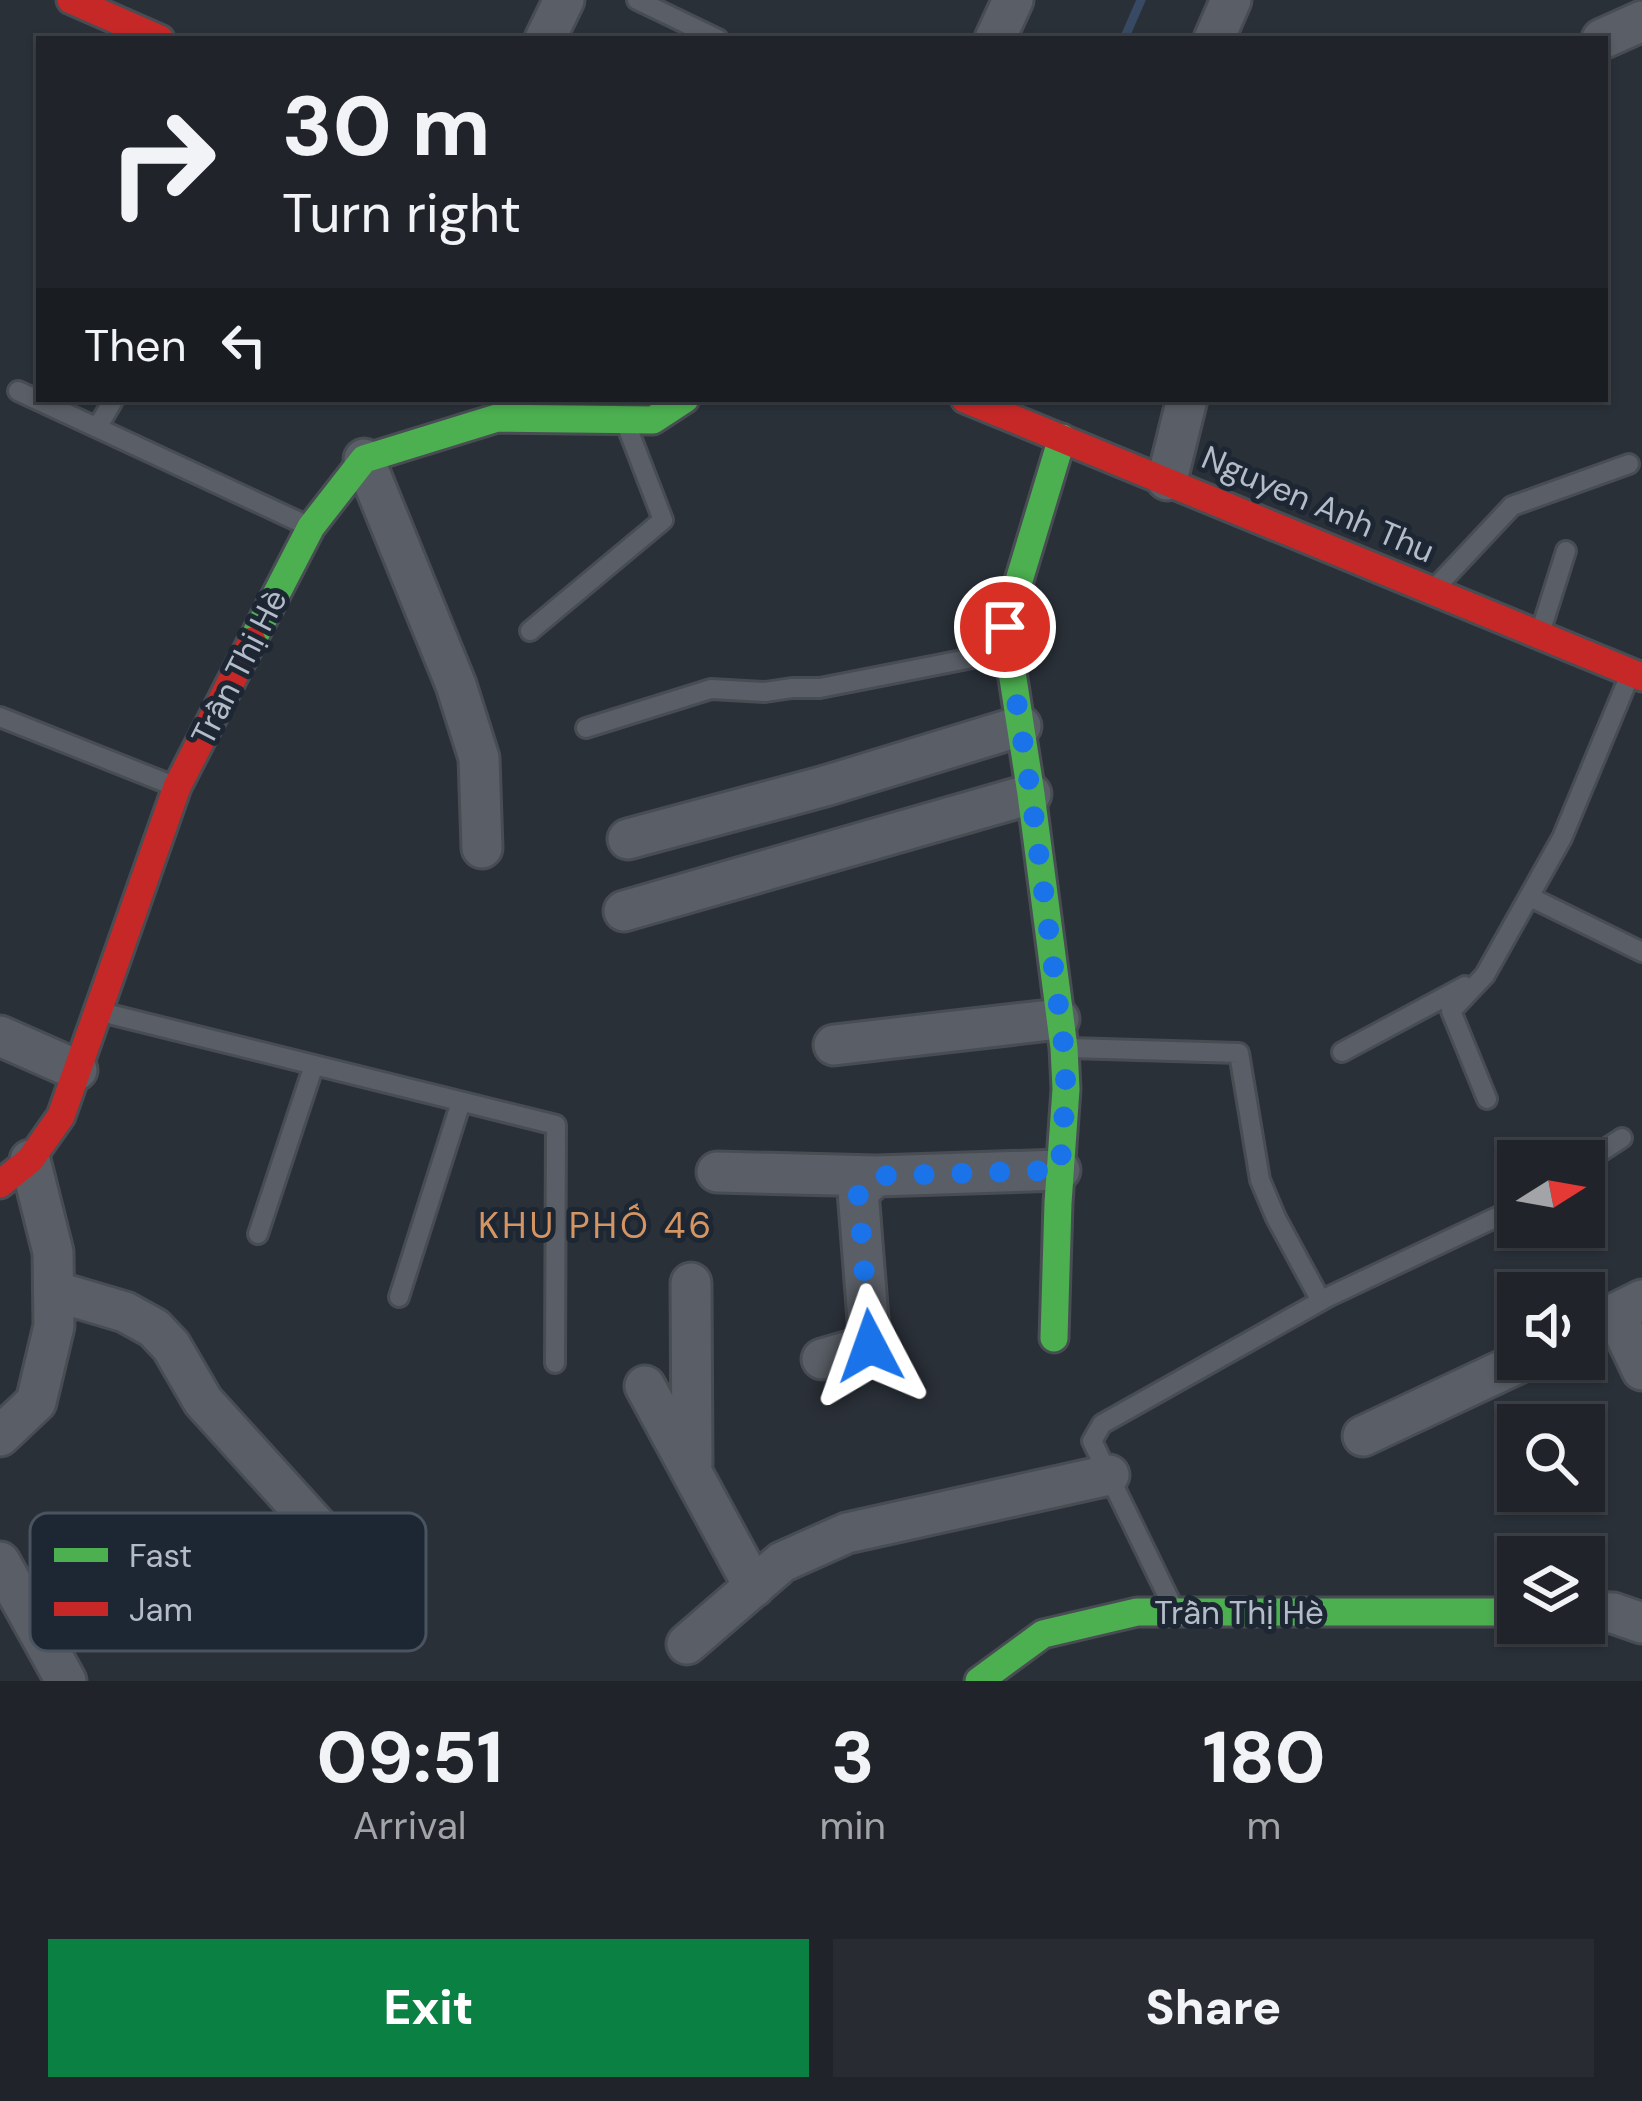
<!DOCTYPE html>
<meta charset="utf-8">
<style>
:root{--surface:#20242a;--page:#282c32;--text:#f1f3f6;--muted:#a2a4a8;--line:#3d4147;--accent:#0b8043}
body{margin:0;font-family:"DM Sans",sans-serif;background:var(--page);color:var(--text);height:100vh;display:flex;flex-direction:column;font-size:45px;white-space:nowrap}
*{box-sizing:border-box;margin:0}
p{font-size:39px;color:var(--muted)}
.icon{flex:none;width:66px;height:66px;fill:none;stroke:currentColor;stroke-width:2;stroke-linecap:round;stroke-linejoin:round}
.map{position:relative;height:1681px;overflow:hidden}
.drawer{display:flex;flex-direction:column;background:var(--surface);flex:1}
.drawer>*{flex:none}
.top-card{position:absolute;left:36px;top:36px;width:1572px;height:366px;border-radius:0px;box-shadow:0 3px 9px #0004,0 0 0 3px var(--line);background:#20242a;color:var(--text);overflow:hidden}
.needle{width:78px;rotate:79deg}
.controls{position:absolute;left:1497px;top:1140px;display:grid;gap:24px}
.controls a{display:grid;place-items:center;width:108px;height:108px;border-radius:0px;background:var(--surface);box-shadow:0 3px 9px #0004,0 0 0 3px var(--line);font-size:60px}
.pin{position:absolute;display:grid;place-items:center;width:102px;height:102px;color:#fff;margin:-51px;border:6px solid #fff;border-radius:50%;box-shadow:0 3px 12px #0007}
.me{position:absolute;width:132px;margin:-66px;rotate:356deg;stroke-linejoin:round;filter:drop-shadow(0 0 9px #0008)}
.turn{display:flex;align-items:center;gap:42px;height:252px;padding:0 48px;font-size:54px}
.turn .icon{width:156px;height:156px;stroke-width:2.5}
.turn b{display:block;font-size:84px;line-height:102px}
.then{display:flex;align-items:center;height:114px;padding:0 48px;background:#0003;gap:24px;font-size:45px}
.eta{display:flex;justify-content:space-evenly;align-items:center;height:204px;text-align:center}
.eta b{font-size:72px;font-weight:800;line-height:84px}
.cta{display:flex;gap:24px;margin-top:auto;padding:24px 48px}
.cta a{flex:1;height:138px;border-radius:0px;background:var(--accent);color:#fff;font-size:48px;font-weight:800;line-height:138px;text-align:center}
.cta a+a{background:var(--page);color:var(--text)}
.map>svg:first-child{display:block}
</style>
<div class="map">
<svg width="1642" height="1681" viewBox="0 0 1642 1681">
<rect width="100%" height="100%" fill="#2a3038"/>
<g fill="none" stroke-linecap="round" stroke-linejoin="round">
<path stroke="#384963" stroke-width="9" d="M1124,39L1141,0"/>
<defs>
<path id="lane" d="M637,0L718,39
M18,391L306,525
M97,428L114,399
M1436,587L1512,506L1629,464
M1541,630L1566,551
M530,631L663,520L626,424
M0,717L174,786
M586,728L711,689L765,692L792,688H820L1003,652
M1530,897L1642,952
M101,1012L556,1125L555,1363
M1070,1048L1239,1053L1260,1180L1276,1218L1321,1301
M1342,1052L1465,986
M1487,1099L1451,1011L1485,975L1562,838L1629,677
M1584,1163L1622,1138
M258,1234L314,1065
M399,1297L461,1102
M1173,1607L1092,1441L1102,1424L1328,1297L1518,1207"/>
<path id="street" d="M545,39L564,0
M995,39L1013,0
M1214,39L1231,0
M1602,39L1642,21
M364,459L456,685L479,758L482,848
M1167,480L1187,399
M628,839L825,786L1021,726
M624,911L1031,794
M0,1036L77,1070
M834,1045L1059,1019
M717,1172L877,1176
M691,1283L692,1464
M54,1291L125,1312L154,1328L171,1346L203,1401L339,1551
M1615,1313L1642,1370
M1584,1329L1642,1300
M822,1359L870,1345L858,1191L877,1176L1060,1170
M645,1386L754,1587
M0,1436L36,1402L54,1326L53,1252L30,1160
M1363,1436L1527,1359
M0,1562L66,1681
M1584,1612L1613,1613L1642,1623
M687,1644L782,1562L847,1533L1109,1475"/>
<path id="fast" d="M252,641L311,527L364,459L497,418L653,420L685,399
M1054,1338L1058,1203L1066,1089L1064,1048L1031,794L1005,627L1062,438
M979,1681L1043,1634L1137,1612H1518"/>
<path id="jam" d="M71,0L160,39
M965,399L1642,677
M0,1184L30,1160L61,1116L177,787L252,641"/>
</defs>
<use href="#lane" stroke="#484c53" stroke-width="24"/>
<use href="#street" stroke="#484c53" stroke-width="45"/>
<use href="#fast" stroke="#484c53" stroke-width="33"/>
<use href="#jam" stroke="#484c53" stroke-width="33"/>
<use href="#lane" stroke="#5a5e66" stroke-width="18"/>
<use href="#street" stroke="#5a5e66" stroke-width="39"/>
<use href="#fast" stroke="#4caf50" stroke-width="27"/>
<use href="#jam" stroke="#c62828" stroke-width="27"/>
</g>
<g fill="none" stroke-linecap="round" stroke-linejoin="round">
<path stroke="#1a73e8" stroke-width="21" stroke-dasharray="0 37.8" d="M870,1346L858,1191L877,1176L1060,1170L1066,1089L1064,1048L1031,794L1005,627"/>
</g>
<g text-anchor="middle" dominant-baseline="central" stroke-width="10" stroke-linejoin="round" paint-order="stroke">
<g font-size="33" fill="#b4bcc9" stroke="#1d2633">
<text transform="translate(1318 504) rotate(23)">Nguyen Anh Thu</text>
<text transform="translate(239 667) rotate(-63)">Trần Thị Hè</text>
<text x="1239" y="1612">Trần Thị Hè</text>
</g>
<g font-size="36" letter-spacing="3" fill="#d59563" stroke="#1d2633">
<text x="596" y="1225">KHU PHỐ 46</text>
</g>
</g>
<rect x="30" y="1513" width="396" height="138" rx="18" fill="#1d2633" stroke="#4a5360" stroke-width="3"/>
<rect x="54" y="1548" width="54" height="14" fill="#4caf50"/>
<rect x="54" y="1602" width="54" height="14" fill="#c62828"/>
<g font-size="33" fill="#b4bcc9">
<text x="129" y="1567">Fast</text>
<text x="129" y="1621">Jam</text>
</g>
</svg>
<div class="controls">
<a><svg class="needle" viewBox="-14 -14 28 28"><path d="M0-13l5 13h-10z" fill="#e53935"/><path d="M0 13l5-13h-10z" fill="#a2a4a8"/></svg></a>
<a><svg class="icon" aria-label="sound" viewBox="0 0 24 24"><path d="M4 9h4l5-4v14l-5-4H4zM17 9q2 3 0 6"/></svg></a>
<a><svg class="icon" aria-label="search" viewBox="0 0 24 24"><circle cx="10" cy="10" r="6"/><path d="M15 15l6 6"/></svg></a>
<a><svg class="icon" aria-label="layers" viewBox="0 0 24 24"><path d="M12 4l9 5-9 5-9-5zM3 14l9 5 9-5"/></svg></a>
</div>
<div class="pin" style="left:1005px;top:627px;background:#d93025"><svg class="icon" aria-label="arrive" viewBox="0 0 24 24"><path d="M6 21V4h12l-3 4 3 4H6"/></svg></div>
<svg class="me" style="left:870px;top:1346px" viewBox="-20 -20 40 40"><path d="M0-17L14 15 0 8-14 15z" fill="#1a73e8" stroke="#fff" stroke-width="4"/></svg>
<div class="top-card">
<div class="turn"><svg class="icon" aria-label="right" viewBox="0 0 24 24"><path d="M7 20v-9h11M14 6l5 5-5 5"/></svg><div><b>30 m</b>Turn right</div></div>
<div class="then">Then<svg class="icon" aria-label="left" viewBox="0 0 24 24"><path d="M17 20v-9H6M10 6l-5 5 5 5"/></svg></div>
</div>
</div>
<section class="drawer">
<div class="eta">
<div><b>09:51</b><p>Arrival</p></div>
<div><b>3</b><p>min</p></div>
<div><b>180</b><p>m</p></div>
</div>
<div class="cta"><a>Exit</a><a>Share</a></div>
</section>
